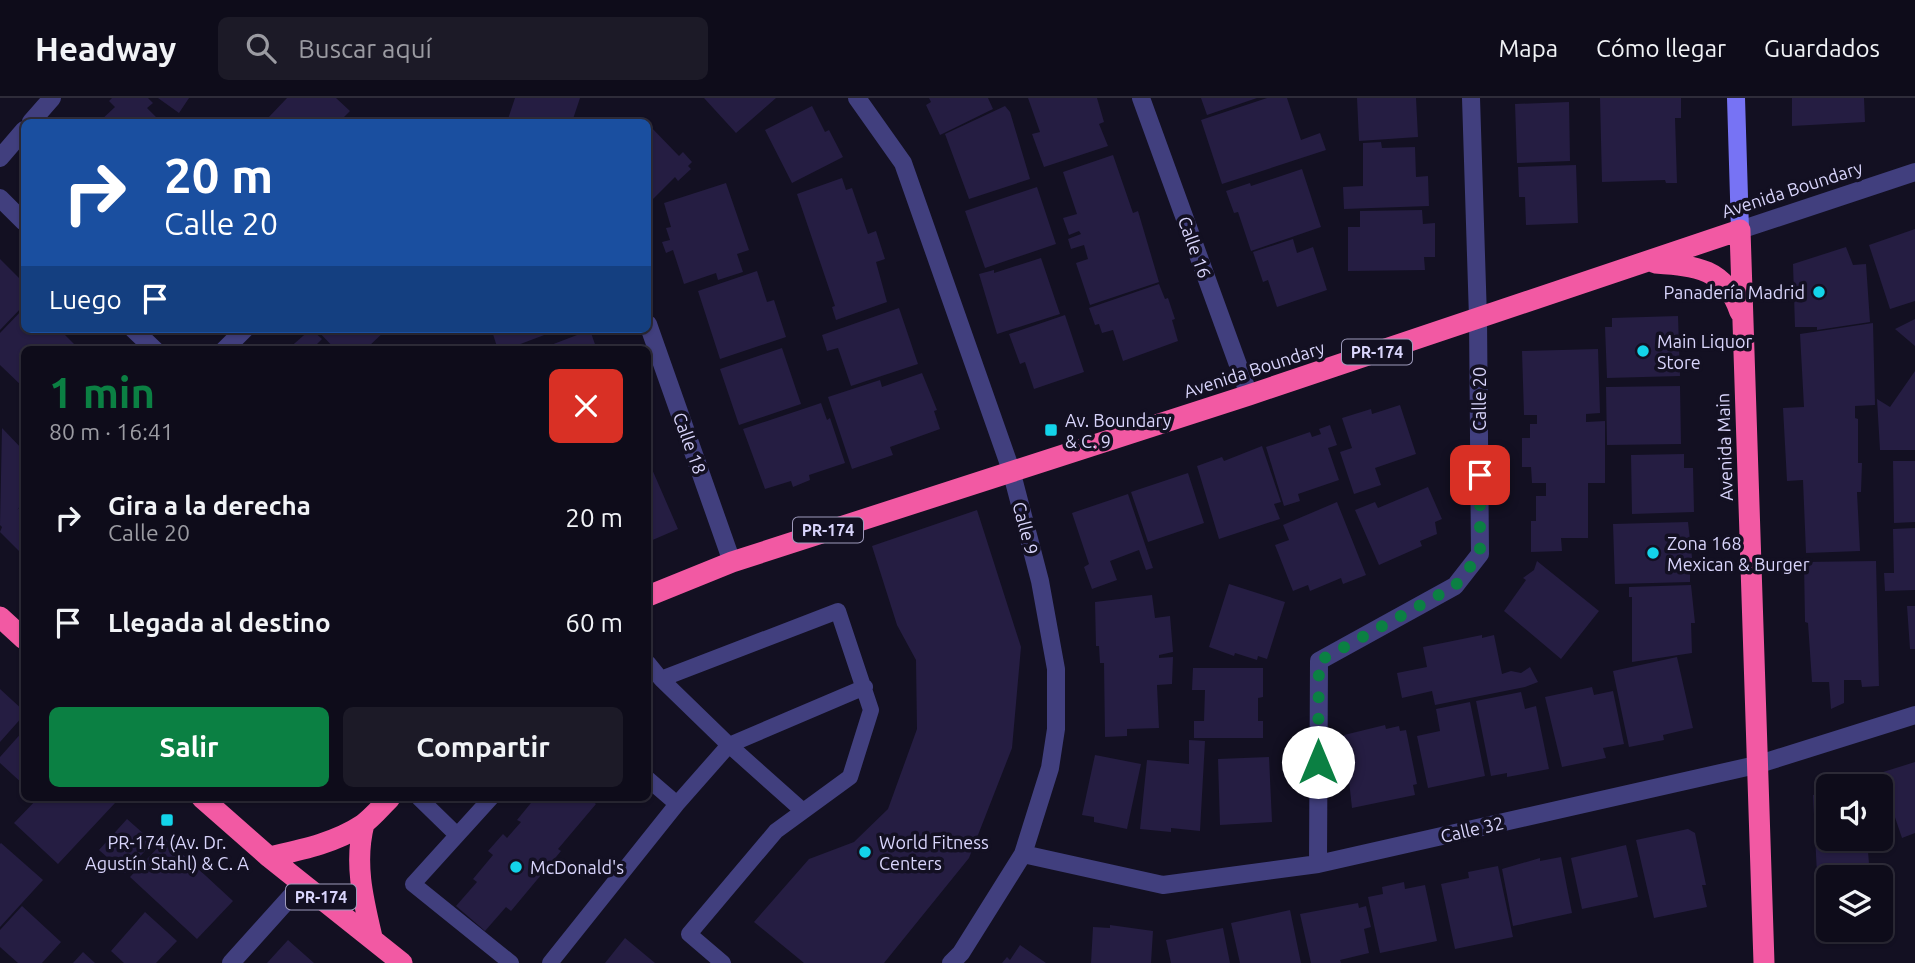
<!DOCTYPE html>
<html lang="es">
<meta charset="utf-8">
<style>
:root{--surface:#0e0c1a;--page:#1c1a27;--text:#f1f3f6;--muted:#9b9ba2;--line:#2e2c39;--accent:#0b8043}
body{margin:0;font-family:Ubuntu,sans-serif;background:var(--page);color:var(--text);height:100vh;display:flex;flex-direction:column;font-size:26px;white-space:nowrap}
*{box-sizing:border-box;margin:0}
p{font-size:23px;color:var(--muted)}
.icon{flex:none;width:38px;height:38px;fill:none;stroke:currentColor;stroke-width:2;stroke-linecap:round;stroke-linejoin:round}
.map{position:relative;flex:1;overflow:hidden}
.sheet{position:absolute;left:21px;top:248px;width:630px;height:455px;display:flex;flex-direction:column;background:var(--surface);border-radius:10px;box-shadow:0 2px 5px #0004,0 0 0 2px var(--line)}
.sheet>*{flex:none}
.top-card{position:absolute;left:21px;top:21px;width:630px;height:214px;border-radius:10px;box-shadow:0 2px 5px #0004,0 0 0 2px var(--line);background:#1a4fa0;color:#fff;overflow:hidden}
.tools{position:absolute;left:1816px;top:676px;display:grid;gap:14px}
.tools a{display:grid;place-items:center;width:77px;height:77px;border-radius:10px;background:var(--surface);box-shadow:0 2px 5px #0004,0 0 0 2px var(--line);font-size:35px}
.pin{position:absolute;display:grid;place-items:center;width:60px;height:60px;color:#fff;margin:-30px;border-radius:14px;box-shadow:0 4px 10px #0006}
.me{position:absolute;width:77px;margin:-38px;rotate:0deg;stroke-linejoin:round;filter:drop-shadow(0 0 5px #0008)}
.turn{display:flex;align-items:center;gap:24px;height:147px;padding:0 28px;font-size:32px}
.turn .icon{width:91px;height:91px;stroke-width:2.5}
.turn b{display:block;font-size:49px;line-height:60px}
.then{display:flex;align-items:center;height:66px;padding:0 28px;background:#0003;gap:14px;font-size:26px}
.round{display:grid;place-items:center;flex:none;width:74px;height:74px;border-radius:10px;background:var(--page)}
.headline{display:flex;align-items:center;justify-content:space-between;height:119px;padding:0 28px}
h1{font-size:42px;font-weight:700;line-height:52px;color:var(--accent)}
.button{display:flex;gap:14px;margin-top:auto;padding:14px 28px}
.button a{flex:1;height:80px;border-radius:10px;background:var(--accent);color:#fff;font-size:28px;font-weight:700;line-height:80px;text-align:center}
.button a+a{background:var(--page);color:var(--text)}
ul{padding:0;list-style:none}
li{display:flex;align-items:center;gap:21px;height:105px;padding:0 28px}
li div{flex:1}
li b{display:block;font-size:26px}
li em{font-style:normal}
header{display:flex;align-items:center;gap:42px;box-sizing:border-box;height:98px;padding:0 35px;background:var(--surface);border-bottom:2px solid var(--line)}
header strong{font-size:33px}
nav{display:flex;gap:38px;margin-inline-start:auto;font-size:24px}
.search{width:490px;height:63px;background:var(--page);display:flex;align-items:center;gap:18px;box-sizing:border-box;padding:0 24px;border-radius:10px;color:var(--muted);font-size:26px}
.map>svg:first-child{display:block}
</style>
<header>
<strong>Headway</strong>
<div class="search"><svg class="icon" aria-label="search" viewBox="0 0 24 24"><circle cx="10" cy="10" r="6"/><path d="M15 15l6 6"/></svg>Buscar aquí</div>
<nav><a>Mapa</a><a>Cómo llegar</a><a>Guardados</a></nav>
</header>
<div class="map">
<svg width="1915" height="865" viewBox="0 0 1915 865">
<rect width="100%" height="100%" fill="#131022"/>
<path fill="#251d42" d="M112,0H148L153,5L147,10L161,24H99L115,9L109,3Z
M158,0H189L179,15Z
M287,0H336L350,13L339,24H273L268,20Z
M515,0H580L572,24H507Z
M704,0H776L736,35Z
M929,0H988L993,11L940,37L926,7L931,4Z
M1028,0H1097L1104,24L1099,26L1108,48L1044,69L1032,36L1040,34Z
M1201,0H1257L1207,17Z
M1267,0H1287L1301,42L1320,35L1326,52L1222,86L1201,22Z
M1357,0H1416L1418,39L1359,43Z
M1600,0H1681V20H1675L1677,85H1666L1665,82L1602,84Z
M1792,0H1864L1865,24L1792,28Z
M1569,4L1570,63L1517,65L1515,6Z
M812,8L825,34L829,32L843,59L792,85L765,32Z
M1005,8L1010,14L1030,81L969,101L945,36Z
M648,26L679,58L683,54L692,64L688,68L691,71L678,83L675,79L648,106Z
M1381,44L1382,50L1415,49L1416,79L1428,78L1429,108L1344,111L1343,89L1363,88V45Z
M1113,57L1133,115L1138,113L1159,184L1090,207L1076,165L1088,161L1084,147L1071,151L1068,141L1081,136L1079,133L1069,137L1063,120L1077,116L1063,74Z
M1576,67L1578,125L1526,127L1525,99H1519L1518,69Z
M1302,71L1321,129L1251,153L1238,114L1234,115L1226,93L1250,85L1251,88Z
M842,80L846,92L852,90L868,136L876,133L885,161L876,164L887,204L836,222L832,209L835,208L797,96Z
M726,85L749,152L737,156L743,174L718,182L716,175L684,186L673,152L666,155L662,144L670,142L666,130L671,129L664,105Z
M1037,89L1056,146L985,170L965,113Z
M1422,112L1423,126L1435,125V159H1424L1425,172L1348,173V129H1360V113Z
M1915,131V203L1890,211L1869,147Z
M1293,141L1297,155L1313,149L1327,192L1277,209L1268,182L1263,184L1253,154Z
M1846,149L1853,167L1866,166L1870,224L1817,232V229H1795L1793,166Z
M1041,160L1060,216L997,236L979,176L994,172V175Z
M0,161L24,185V207L0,232Z
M757,173L767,204L774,202L786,239L720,261L698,193Z
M1159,186L1165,201L1168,200L1175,221L1172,222L1178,243L1123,263L1113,232L1102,235L1099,226L1095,227L1089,210Z
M24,210V231H59L78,250L76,252H24V290L0,267V235Z
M899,210L918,266L851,288L838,250L827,253L822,237Z
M1065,217L1084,274L1034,291L1025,264L1020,266L1009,236Z
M1678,218L1680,278L1607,280L1605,229H1612V220Z
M1915,221V248L1895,231Z
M1873,225L1875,307L1855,308V320L1858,321V365H1862L1861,394H1857L1860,453L1806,455L1803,382L1787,383L1783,310L1804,309L1800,236Z
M311,231L322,241L311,252H287Z
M316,231H387L368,249L371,252H336Z
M497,231H560L505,252H498L492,233Z
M590,232L597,252H538Z
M782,250L801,306L739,327L720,271Z
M1598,251L1600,315L1586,316V324L1605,323V385H1588V440H1561L1562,453L1531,454V423H1536V398H1546V385H1532L1531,369H1522V340H1530V326H1537V317H1524L1522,253Z
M1915,273V352H1880L1877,301L1890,309Z
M922,275L937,312L934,313L940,331L890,349L893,357L852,371L828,299L880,282L882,289Z
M1680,288L1681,346L1607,347L1606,289Z
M821,305L827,322L830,320L845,365L809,377L810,382L793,389L791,383L765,391L743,331Z
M1400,307L1416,356L1375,370L1381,387L1354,396L1340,354L1352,350L1342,320L1371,311L1372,316Z
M1330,327L1337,347L1328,350L1339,382L1298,396L1300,403L1284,408L1266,349L1310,334L1312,339L1321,336L1319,331Z
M2,330L24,353V404L17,412L24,406V458L0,434L2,429L0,427Z
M1262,348L1281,404L1274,406L1280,421L1219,441L1197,368L1222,359L1224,363Z
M1684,356V370H1693L1694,414L1632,416L1631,357Z
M648,362L678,431L648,444Z
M1893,363H1915V424L1894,425Z
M1188,375L1204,425L1148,444L1131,394Z
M1428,389L1442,421L1435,424L1437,436L1420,443L1422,448L1379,467L1355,412L1375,404L1378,410Z
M1128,396L1153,470L1146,472L1139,452L1110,463L1117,482L1092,491L1084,469L1089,466L1072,415Z
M1337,404L1366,477L1343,486L1341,480L1310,493L1308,487L1293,493L1275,447L1289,442L1283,427Z
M977,412L1021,549L1012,650L969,760L884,865H804L754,824L809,761L854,744L888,711L917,631L916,562L897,527L872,448Z
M1688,424L1693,468H1690V484L1615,486L1613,426Z
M1915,430V492L1885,493L1884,475H1894L1893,431Z
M1537,463L1599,513L1561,561L1504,513L1526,482L1523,480L1534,472Z
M1876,463L1879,588L1862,589L1861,582H1844V605L1831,611L1829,584H1812L1808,525L1805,524L1804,464Z
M1229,486L1285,504L1267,561L1258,558L1257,562L1235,555L1234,558L1209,549Z
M1691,487L1695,525H1691L1692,555L1632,564V499H1629V489Z
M1152,497L1155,520L1170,518L1173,554L1159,557V560L1173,559L1172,586L1157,587L1159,630L1127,631V638L1105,639L1104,565H1100L1099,548H1096L1095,504Z
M1907,508H1915V551H1910Z
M1482,537V540L1494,537L1502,576L1511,573L1521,575L1530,569L1538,584L1525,589L1435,607L1432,593L1402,600L1397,575L1427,569L1423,549Z
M1677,559L1693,630L1663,637L1664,642L1629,649L1613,573Z
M1193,570H1263V599L1258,600V623H1263V640H1194V623H1204L1205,592H1192Z
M1592,589L1594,597L1613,593L1624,646L1603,650L1606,660L1562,669L1545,599Z
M0,591L24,613V617L0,644Z
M1521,594L1525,611L1536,608L1549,671L1507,679V675L1491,678L1476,603Z
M1470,604L1485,678L1428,690L1417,638L1440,633L1436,611Z
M1385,627L1386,631L1399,628L1400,633L1406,632L1417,686L1413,687L1415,697L1352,710L1344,637Z
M24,632V687L0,665V659Z
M1189,642L1205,643L1200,733L1171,730V734L1140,731L1147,662L1189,666Z
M1095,657L1141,666L1127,731L1094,724V719L1082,717Z
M1269,659L1272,724L1220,727L1218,661Z
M1915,664V735L1902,740L1880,675Z
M1829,696V740L1886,738L1887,752L1868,753L1870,779H1829V794L1818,796L1813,697Z
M38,700H109L115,705L58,766L14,725Z
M535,700H589L596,706L558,751L561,753L511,813L506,809L485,833L456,808L477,784L473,781L493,757L488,753L503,736L507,740L521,724L517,722Z
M127,721L153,744L125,775L99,752Z
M1688,731L1695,735L1706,787H1702L1707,809L1654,820L1636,742Z
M166,741L233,803L197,841L130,779Z
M1,745L43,782L0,829V746Z
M1626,747L1638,799L1582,811L1571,760Z
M1561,759L1572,815L1513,828L1502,771L1540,760V763Z
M1498,768L1513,839L1455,851L1441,786L1469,780L1468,774Z
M1404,784L1405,791L1425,787L1437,843L1380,855L1368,799L1383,796L1382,789Z
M1358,805L1359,810L1366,808L1371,829L1364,831L1369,855L1340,862L1341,865H1311L1300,816Z
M22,808L61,844L42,865H18L0,849V832Z
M1290,812L1301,865H1240L1231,825Z
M145,814L177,843L156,865H124L111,853Z
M1110,827L1153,833L1151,865H1091L1093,829L1110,830Z
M1223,830L1230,865H1171L1166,842Z
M625,840L655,865H605Z
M288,842L314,865H267Z
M1020,847L1046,865H1002L1007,859L1010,862Z
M83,854L95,865H73Z"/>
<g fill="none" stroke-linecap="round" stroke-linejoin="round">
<path stroke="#413f7e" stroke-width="16" d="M648,565L661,581L838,513L871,612L850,679L776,733L689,836L723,865
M661,581L729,647L865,589
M419,700L457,737
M491,700L413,786L511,865
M677,706L729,647L803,713
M550,865L677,706L648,681"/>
<path stroke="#413f7e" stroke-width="18" d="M857,0L903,65L1011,372L1040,483L1056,571V631L1050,670L1023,756L961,855L951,865
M1141,0L1249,297
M31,24L52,0
M0,60L24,32
M0,100L24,124
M1740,132L1915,74
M648,226L732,464
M133,231L155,252
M224,252L245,231
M1023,756L1163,787L1318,766L1756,667L1915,617
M1318,766L1319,563L1455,488L1480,456L1478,220L1471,0
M231,865L303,785"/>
<path stroke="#7773f4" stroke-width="18" d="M1736,0L1740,132"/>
<path stroke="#f259a3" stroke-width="21" d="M1655,165C1696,168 1725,170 1740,214
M648,498L732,464L1249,297L1740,132L1764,865
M0,519L24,541
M202,700L269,759L402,865
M364,726C354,765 363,801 372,839
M269,759C300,752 335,745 362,727C372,720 381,709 390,700"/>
</g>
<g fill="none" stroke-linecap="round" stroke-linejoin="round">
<path stroke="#0b8043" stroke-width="12" stroke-dasharray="0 21.6" d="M1318,664L1319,563L1455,488L1480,456V377"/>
</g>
<g fill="#13d4ea" stroke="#131022" stroke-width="2.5">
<circle cx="1819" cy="194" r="7"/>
<circle cx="1643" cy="253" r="7"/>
<rect x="1044" y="325" width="14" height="14" rx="3.5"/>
<circle cx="1653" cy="455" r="7"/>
<rect x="160" y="715" width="14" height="14" rx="3.5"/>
<circle cx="865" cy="754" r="7"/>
<circle cx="516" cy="769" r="7"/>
</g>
<g text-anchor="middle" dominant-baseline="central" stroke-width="7" stroke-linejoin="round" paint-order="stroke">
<g fill="#131022" stroke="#9e9abb" stroke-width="2">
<rect x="1342" y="241.5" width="70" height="25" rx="5"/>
<rect x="793" y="419.5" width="70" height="25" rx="5"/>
<rect x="286" y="786.5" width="70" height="25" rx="5"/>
</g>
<g font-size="16" font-weight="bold" fill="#d9d5fc">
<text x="1377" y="254">PR-174</text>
<text x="828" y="432">PR-174</text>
<text x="321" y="799">PR-174</text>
</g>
<g font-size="18" fill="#d9d5fc" stroke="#131022">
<text transform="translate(1792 91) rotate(-18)">Avenida Boundary</text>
<text transform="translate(1195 149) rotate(70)">Calle 16</text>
<text transform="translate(1254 271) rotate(-18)">Avenida Boundary</text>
<text transform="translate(1479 301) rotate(-90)">Calle 20</text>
<text transform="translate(690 345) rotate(70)">Calle 18</text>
<text transform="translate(1724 349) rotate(-92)">Avenida Main</text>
<text transform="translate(1026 430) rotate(75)">Calle 9</text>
<text transform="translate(1472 731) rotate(-13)">Calle 32</text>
</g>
<g font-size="18" fill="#d9d5fc" stroke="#131022" text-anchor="start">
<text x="1805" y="194" text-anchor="end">Panadería Madrid</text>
<text x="1657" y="243">Main Liquor<tspan x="1657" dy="21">Store</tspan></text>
<text x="1065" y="322">Av. Boundary<tspan x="1065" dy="21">&amp; C. 9</tspan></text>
<text x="1667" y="445">Zona 168<tspan x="1667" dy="21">Mexican &amp; Burger</tspan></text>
<text x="167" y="744" text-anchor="middle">PR-174 (Av. Dr.<tspan x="167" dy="21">Agustín Stahl) &amp; C. A</tspan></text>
<text x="879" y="744">World Fitness<tspan x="879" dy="21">Centers</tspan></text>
<text x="530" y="769">McDonald's</text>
</g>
</g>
</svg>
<div class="tools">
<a><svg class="icon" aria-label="sound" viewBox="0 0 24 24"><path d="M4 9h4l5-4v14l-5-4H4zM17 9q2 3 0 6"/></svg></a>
<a><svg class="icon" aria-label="layers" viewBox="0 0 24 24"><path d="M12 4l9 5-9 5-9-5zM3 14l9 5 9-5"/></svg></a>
</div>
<div class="pin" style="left:1480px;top:377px;background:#d93025"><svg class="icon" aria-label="arrive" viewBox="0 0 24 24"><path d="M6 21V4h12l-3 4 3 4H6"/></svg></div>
<svg class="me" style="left:1318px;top:664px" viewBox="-20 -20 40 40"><circle r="19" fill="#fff"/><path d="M0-13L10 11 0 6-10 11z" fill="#0b8043"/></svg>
<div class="top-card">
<div class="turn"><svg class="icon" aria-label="right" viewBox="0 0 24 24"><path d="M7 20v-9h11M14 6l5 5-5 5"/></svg><div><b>20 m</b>Calle 20</div></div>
<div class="then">Luego<svg class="icon" aria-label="arrive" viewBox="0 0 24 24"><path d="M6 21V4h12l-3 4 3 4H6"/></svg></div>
</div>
<section class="sheet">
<div class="headline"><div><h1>1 min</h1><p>80 m · 16:41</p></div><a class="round" style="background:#d93025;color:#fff"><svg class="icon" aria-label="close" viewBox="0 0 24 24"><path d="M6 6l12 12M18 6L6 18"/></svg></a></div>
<ul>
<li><svg class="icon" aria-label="right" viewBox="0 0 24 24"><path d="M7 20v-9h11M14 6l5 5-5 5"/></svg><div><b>Gira a la derecha</b><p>Calle 20</p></div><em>20 m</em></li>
<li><svg class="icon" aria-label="arrive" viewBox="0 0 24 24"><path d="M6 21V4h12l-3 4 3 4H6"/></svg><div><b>Llegada al destino</b></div><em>60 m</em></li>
</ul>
<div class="button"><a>Salir</a><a>Compartir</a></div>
</section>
</div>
